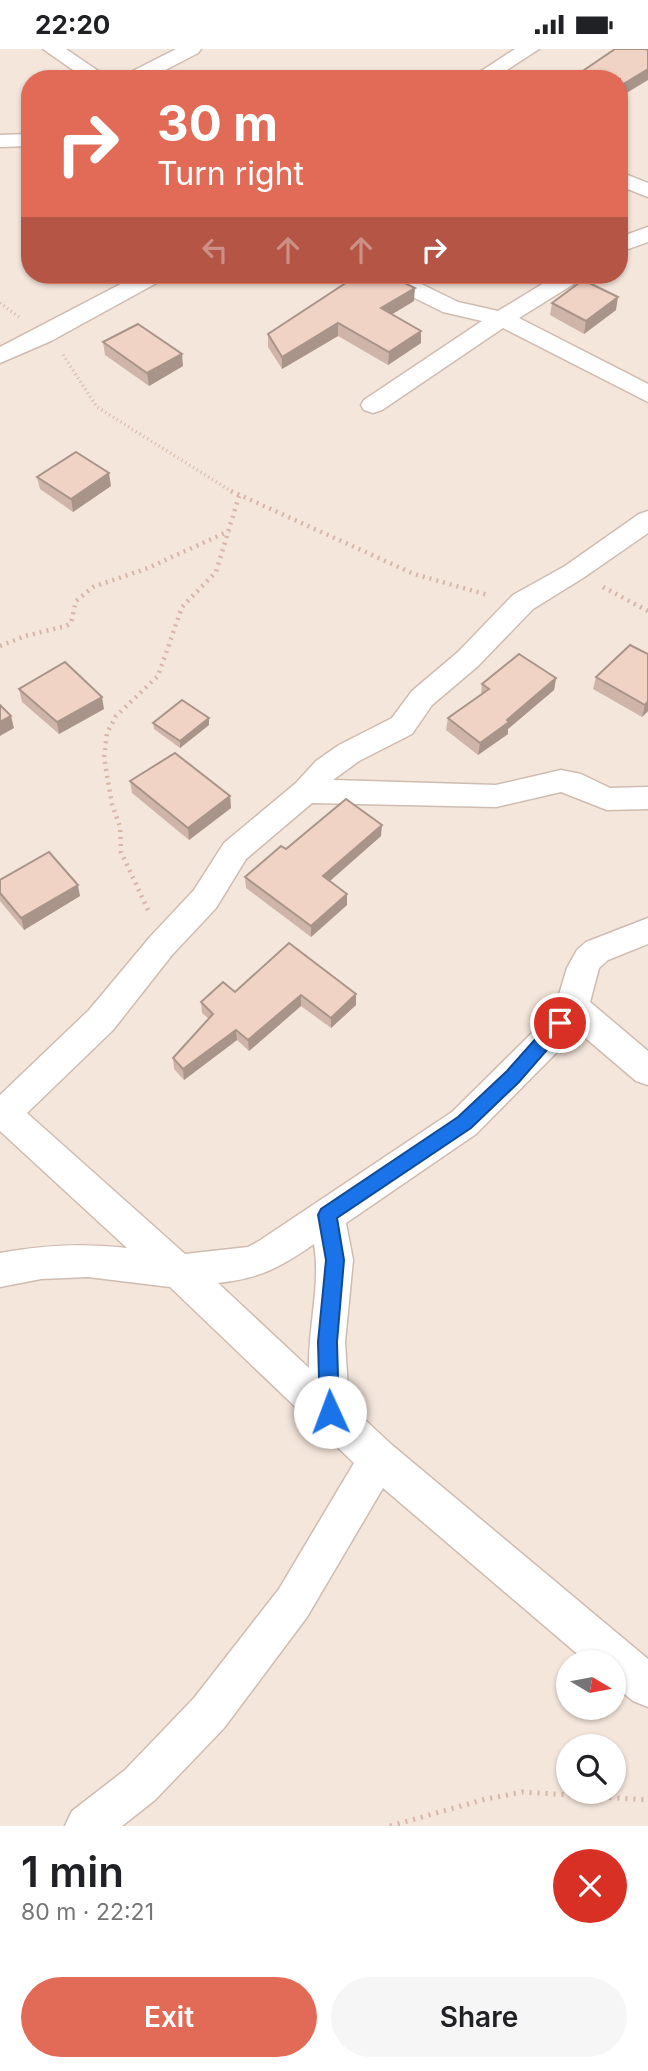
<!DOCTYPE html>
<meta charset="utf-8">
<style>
:root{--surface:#fff;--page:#f6f6f6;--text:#202124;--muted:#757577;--accent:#e16b57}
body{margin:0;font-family:Inter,sans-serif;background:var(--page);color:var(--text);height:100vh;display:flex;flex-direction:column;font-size:26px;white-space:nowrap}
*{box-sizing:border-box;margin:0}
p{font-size:23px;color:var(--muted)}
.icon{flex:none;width:38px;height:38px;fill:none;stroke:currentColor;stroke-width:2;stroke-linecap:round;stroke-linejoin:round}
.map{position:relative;height:1777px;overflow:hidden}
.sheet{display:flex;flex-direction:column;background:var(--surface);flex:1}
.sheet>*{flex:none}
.hud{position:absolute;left:21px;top:21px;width:607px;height:214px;border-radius:28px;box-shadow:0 2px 5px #0004;background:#e16b57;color:#fff;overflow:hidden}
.needle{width:46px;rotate:100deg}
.tools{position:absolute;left:556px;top:1601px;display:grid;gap:14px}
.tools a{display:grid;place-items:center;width:70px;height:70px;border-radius:50%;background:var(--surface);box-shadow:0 2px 5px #0004;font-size:35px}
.pin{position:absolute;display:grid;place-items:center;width:60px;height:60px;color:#fff;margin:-30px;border:4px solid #fff;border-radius:50%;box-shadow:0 2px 7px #0007}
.me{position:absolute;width:77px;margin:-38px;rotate:358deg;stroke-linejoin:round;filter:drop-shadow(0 0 5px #0008)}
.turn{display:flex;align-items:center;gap:24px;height:147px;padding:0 21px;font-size:32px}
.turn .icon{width:91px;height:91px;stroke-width:2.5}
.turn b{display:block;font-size:49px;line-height:60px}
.lanes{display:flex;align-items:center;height:66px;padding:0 21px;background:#0003;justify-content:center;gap:35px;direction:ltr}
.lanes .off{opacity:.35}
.round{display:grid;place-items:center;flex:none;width:74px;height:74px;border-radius:37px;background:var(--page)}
.head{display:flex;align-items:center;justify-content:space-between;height:119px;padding:0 21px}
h1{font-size:42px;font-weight:600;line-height:52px}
.primary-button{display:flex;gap:14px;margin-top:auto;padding:14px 21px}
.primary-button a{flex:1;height:80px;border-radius:42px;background:var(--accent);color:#fff;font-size:28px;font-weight:600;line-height:80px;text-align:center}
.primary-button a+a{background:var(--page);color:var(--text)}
.status{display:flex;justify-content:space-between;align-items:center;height:49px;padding:0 35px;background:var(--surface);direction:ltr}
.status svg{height:19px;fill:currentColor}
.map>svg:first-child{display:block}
</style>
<div class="status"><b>22:20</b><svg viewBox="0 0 49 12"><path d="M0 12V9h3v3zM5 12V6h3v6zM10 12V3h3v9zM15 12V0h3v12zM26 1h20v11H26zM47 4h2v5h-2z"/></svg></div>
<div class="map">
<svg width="648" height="1777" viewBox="0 0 648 1777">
<rect width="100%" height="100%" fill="#fcf5ec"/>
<path fill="#f4e6db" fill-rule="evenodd" d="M0,0H648V1777H0ZM30,30H620V226H30ZM569,1614H614V1659H569ZM569,1698H614V1743H569Z"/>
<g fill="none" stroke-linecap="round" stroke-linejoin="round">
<defs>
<path id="minor" d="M43,0H66L110,30H86Z
M176,0H201L198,4L148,30H122L125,26Z
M515,0H539L493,30H469Z
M30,85V97L0,98V86Z
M620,123L648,134V148L620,137Z
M648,178V193L620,203V188Z
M138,226H165L162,231L51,292L0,314V298Z
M375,226H403L458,253L498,262L557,226H583L580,231L519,269L648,335V353L503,279L382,361L373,364L364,361L361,356L364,351L482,272L443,263L378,231Z
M648,462V484L583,529L533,560L478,617L432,656L412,685L359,712L333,731L496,736L561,721L581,725L610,739L648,738V760L607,761L561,743L496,758L312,754L246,810L216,859L172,906L113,981L27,1064L185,1205L248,1198L259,1192L452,1063L535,981L557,952L567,919L577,901L586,893L648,869V895L608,911L599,919L590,953L648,1002V1036L636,1032L575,980L559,1001L476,1085L346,1174L353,1211L345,1293L349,1356L392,1396L648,1610V1658L633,1652L614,1636V1614H588L383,1439L307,1568L224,1679L155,1751L122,1777H65L72,1762L125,1721L194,1649L279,1540L354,1414L170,1238L88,1228L41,1230L0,1238V1204C44,1196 83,1194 127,1199L0,1082V1046L89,961L150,888L194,841L224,794L296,734L316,712L339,696L392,669L412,642L458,603L513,546L565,517L639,465ZM314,1195C321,1235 308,1278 309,1319L218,1234C261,1229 279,1219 314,1195Z"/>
</defs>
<use href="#minor" stroke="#cfbcb1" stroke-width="3"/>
<path stroke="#d7b6a7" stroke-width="3.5" stroke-dasharray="1 3.5" stroke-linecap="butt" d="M0,254L19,268
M63,306L97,358L234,444"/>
<path stroke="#d7b6a7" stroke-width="4.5" stroke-dasharray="2 5" stroke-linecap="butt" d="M231,442L414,525L488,546
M603,538L648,562
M0,597L25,587L66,577L71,574L76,552L93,538L148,519L229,482
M148,861L121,803L120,778L112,755L104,709L107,684L116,667L158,627L182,558L216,523L239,447"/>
<path stroke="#d7b6a7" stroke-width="5" stroke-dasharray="2 6" stroke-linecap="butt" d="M390,1777L486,1750L523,1743L648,1751"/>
<use href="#minor" fill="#fff" fill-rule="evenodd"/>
</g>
<path fill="#cfb5a9" d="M414,252L392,265L421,282V294L388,316L338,287L282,320L268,298V285Z
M552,254L616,261L584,285L550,266Z
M103,293L183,317L149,337L105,306Z
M37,428L111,437L73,463L40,440Z
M648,605V662L642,668L593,640L596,628Z
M556,629L554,641L508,680V685L478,706L446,681L448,669L481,645L482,635Z
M19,640L104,660L59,685L22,653Z
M153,674L209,676L180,699L154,680Z
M130,732L230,747L231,759L189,791L132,744Z
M381,787L330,832L347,845V856L311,888L246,839L245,828L286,800Z
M0,831L80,847L24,881L0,852Z
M235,943L356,945V956L331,979L301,957L249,1002L237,991L184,1031L174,1020L173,1009L209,970L202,964L201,953Z"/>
<path fill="#a9948a" d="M648,20V31L620,48V37Z
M415,239L414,252L381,272V259Z
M618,248L616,261L584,285L586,272Z
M338,274V287L282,320V308Z
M421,282V294L388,316L389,303Z
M182,305L183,317L149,337L147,324Z
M109,424L111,437L73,463L71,450Z
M556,629L554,641L508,680V685L478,706L480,694Z
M102,648L104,660L59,685L57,673Z
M648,652V662L642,668L645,656Z
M11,667L14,679L0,687V673Z
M209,669V676L180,699V692Z
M230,747L231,759L189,791L188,779Z
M382,776L381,787L323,838V827Z
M78,836L80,847L24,881L21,869Z
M347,845V856L311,888V877Z
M356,945V956L331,979V969Z
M301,946V957L249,1002L248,991Z
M236,981L237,991L184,1031L183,1020Z"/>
<path fill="#f1d3c5" stroke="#a9948a" stroke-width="2" d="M615,0H645L648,1V20L620,37V30H571Z
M358,226H388L415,239L381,259L421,282L389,303L338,274L282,308L268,285Z
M583,231L618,248L586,272L552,254Z
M138,275L182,305L147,324L103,293Z
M76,403L109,424L71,450L37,428Z
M630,596L648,605V652L645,656L596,628Z
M519,605L556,629L507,671L509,673L480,694L448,669L489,640L482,635Z
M65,613L102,648L57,673L19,640Z
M182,651L209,669L180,692L153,674Z
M0,656L11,667L0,673Z
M175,704L230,747L188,779L130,732Z
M346,750L382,776L323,827L347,845L311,877L245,828L281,797L286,800Z
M49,803L78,836L21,869L0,844V831Z
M289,894L356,945L331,969L301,946L248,991L236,981L183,1020L173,1009L213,965L201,953L223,933L235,943Z"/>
<path fill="#1a73e8" stroke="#114b97" stroke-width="2" d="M560,967L566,969L568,974L566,979L519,1033L471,1079L337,1169L344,1211L337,1293L339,1363L337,1370L330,1372L323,1370L320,1363L318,1293L326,1211L318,1166L321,1160L458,1068L507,1022L554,969Z"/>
</svg>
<div class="tools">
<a><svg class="needle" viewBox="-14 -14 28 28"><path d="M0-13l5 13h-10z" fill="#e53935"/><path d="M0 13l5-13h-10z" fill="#757577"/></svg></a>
<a><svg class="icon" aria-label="search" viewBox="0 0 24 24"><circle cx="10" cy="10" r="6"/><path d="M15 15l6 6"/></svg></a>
</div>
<div class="pin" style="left:560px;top:974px;background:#d93025"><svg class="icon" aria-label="arrive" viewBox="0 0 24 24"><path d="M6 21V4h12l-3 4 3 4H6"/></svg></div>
<svg class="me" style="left:330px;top:1363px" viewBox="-20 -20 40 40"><circle r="19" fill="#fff"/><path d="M0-13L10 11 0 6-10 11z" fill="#1a73e8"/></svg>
<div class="hud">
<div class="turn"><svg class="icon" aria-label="right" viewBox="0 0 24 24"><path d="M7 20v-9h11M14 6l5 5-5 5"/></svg><div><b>30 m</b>Turn right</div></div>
<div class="lanes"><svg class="icon off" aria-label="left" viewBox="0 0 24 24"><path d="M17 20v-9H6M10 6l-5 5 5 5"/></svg><svg class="icon off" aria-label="ahead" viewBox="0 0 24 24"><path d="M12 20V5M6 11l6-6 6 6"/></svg><svg class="icon off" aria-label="ahead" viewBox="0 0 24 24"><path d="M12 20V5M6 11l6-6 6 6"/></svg><svg class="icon" aria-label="right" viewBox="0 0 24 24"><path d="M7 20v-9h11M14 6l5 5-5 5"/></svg></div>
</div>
</div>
<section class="sheet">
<div class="head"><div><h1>1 min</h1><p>80 m · 22:21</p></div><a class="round" style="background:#d93025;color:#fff"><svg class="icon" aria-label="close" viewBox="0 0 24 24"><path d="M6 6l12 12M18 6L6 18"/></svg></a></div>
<div class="primary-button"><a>Exit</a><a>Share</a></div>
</section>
